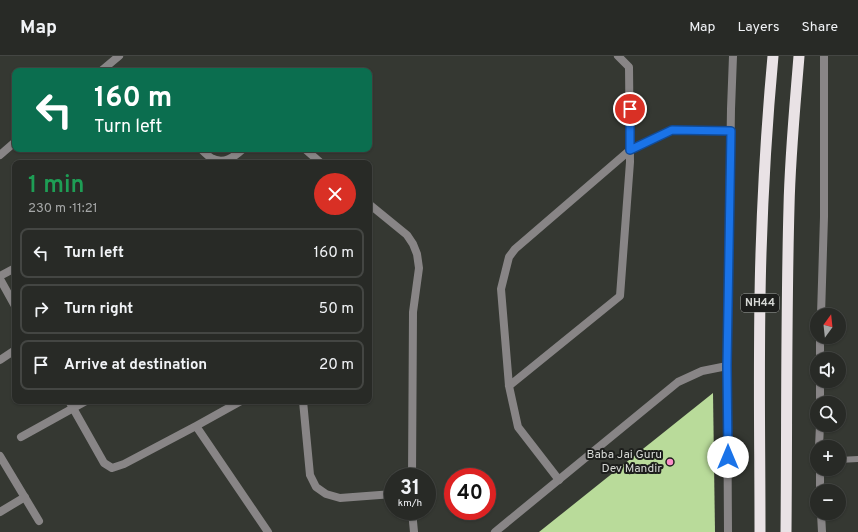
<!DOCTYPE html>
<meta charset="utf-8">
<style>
:root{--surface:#282a26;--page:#30322e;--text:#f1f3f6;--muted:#a5a7a7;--line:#444643}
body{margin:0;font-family:Overpass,sans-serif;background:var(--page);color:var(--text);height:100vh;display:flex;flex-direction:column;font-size:15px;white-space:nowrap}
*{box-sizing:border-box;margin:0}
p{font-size:13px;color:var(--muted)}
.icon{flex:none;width:22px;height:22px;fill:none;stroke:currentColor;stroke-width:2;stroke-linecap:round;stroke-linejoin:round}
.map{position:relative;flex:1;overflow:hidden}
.details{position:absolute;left:12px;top:104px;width:360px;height:244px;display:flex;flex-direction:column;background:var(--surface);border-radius:8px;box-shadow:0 1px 3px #0004,0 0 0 1px var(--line)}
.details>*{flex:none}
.hud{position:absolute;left:12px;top:12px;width:360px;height:84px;border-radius:8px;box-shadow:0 1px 3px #0004,0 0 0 1px var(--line);background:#0b6e4f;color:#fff;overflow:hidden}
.needle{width:26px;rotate:15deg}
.buttons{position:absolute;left:810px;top:252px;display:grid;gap:8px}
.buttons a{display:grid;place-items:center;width:36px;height:36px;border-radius:50%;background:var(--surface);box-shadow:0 1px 3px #0004,0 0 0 1px var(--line);font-size:20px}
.speed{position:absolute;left:384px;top:412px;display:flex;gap:8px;font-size:20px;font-weight:700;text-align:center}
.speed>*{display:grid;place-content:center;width:52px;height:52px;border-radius:50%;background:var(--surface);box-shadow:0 1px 3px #0004,0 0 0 1px var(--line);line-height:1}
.speed small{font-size:10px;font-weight:400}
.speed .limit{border:6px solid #d22;background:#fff;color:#111}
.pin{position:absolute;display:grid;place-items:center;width:34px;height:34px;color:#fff;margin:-17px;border:2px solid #fff;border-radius:50%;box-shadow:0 1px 4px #0007}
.me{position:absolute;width:44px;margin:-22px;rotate:0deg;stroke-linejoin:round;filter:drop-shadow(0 0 3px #0008)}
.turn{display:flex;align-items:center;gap:14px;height:84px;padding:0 16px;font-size:18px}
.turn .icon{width:52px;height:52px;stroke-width:2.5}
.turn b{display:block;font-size:28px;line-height:34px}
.round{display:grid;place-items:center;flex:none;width:42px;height:42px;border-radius:21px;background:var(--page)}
.head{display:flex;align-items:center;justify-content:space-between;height:68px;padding:0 16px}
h1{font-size:24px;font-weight:600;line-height:30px;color:#1e9e55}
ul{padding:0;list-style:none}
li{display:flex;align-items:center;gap:12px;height:50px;margin:0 8px 6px;padding:0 8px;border:2px solid var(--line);border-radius:8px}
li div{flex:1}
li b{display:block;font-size:15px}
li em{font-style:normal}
header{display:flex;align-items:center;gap:24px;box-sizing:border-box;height:56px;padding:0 20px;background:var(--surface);border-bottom:1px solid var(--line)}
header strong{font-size:19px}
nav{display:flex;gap:22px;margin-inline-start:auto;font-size:14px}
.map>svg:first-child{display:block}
</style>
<header>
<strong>Map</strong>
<nav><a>Map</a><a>Layers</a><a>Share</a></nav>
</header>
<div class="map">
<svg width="858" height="476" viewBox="0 0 858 476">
<rect width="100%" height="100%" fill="#353832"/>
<path fill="#b9db9a" d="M713,337L715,476H539Z"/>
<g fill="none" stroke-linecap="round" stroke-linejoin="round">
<path stroke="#888586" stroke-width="6" d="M839,404L858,403"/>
<path stroke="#888586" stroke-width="8" d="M101,15L119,0
M201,93C204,96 207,99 211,102C224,109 234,101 243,93
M305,93L321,107
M0,99L15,86
M369,148L407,179L413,188L417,198L419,212L413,256L412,421
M0,220L15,212
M0,223L15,250
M0,304L15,294
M509,330L620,240L630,106L629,11L618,0
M69,345L104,407L112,412L124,408L196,370L241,345
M303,345L310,419L316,431L326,438L340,442L393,438
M196,370L268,476
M21,381L86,345
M0,400L39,465
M559,424L518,371L509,330L501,233L509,201L515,193L630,94L672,74L731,75
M412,455L414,476
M0,456L25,441"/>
<path stroke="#888586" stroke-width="8" d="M821,259L824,161V0
M820,303V281
M820,347V325
M819,391L820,369
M820,413V435
M821,457L822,476
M495,476L678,326L702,315L727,310
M728,476L727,310L731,53L733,0"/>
<path stroke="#e9e2e5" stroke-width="11" d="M760,476C760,383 758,290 761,197C763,131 767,65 773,0
M786,476C787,368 786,260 789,151C790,101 795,50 799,0"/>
</g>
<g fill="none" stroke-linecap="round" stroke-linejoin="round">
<defs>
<path id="route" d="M630,53V94L672,74L731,75L727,310L728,401"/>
</defs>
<use href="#route" stroke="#114b97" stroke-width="10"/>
<use href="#route" stroke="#1a73e8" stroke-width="7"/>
</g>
<circle fill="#fa8fc8" stroke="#1d1e1c" stroke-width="1.5" cx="670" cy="406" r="4"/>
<g text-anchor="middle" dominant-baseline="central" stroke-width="4" stroke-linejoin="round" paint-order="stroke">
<rect fill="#1d1e1c" stroke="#9ea09e" stroke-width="1" x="741" y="238" width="38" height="18" rx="3"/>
<g font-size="11" font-weight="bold" fill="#d6d8d5">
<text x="760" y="247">NH44</text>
</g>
<g font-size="12" fill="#d6d8d5" stroke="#1d1e1c" text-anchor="end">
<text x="662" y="399">Baba Jai Guru<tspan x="662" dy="14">Dev Mandir</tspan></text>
</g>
</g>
</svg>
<div class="buttons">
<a><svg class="needle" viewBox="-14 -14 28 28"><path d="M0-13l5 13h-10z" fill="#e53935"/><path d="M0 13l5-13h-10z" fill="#a5a7a7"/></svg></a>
<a><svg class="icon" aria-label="sound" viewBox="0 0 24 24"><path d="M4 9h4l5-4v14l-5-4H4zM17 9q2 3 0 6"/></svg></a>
<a><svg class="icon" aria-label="search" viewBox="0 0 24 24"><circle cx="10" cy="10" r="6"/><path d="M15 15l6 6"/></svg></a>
<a>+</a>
<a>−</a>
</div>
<div class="speed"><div>31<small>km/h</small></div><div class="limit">40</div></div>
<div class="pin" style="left:630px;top:53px;background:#d93025"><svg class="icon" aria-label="arrive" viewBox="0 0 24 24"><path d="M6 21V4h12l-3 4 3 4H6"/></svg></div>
<svg class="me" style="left:728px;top:401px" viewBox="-20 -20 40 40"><circle r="19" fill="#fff"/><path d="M0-13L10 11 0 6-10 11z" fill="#1a73e8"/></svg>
<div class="hud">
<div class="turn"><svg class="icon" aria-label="left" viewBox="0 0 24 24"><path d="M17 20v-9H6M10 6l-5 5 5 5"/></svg><div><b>160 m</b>Turn left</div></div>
</div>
<section class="details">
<div class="head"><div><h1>1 min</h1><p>230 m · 11:21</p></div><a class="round" style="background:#d93025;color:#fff"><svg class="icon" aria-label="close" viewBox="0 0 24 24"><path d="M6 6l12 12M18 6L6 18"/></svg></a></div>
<ul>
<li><svg class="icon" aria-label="left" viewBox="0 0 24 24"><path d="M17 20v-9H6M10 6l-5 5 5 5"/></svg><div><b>Turn left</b></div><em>160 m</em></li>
<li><svg class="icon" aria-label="right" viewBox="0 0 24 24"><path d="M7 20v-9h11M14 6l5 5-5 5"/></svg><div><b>Turn right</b></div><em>50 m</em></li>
<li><svg class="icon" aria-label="arrive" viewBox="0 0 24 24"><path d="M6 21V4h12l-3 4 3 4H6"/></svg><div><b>Arrive at destination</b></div><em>20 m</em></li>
</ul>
</section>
</div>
